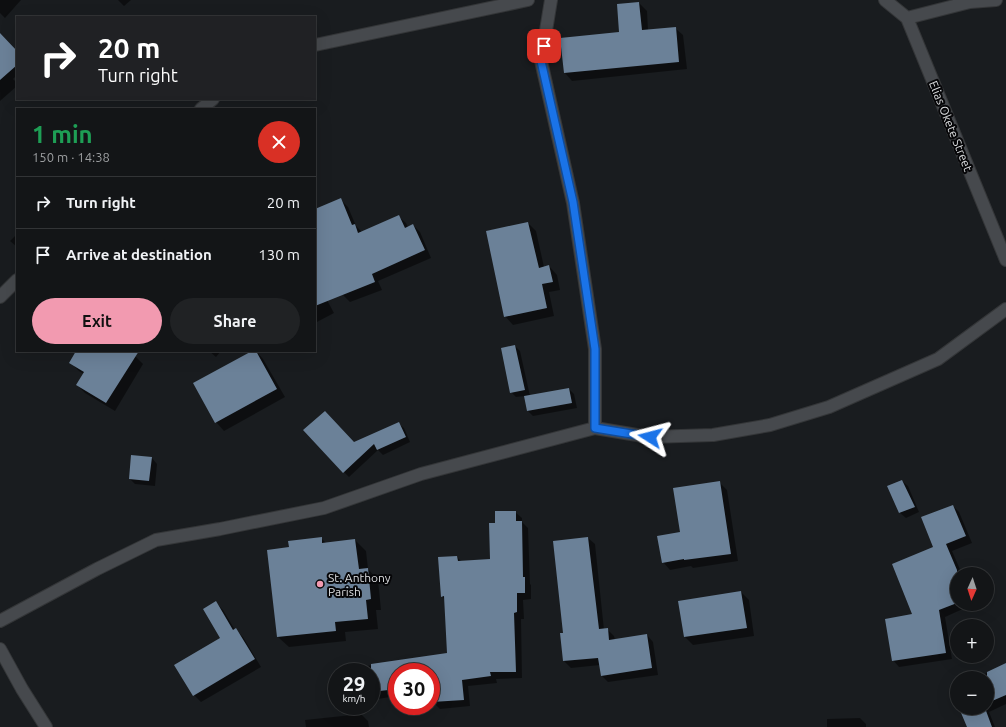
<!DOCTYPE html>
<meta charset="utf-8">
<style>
:root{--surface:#131517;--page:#202224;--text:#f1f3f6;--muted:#9d9fa1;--line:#323436;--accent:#f29ab0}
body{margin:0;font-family:Ubuntu,sans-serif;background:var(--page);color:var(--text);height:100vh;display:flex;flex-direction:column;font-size:15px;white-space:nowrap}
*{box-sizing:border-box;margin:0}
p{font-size:13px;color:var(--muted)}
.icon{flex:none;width:22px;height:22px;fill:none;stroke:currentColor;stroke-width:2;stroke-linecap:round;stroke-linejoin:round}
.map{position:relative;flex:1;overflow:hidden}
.details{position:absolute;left:16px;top:108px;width:300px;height:244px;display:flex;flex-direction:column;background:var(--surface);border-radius:0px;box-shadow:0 4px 16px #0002,0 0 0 1px var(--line)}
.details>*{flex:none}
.banner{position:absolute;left:16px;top:16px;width:300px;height:84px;border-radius:0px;box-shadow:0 4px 16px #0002,0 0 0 1px var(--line);background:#202124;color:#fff;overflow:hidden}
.needle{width:26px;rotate:183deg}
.controls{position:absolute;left:950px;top:567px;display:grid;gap:8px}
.controls a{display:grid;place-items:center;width:44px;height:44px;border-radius:50%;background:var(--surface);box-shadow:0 4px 16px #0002,0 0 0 1px var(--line);font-size:20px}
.speed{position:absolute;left:328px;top:663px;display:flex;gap:8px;font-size:20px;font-weight:700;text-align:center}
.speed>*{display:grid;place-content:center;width:52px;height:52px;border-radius:50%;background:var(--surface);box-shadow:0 4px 16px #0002,0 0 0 1px var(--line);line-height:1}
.speed small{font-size:10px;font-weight:400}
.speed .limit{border:6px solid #d22;background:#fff;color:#111}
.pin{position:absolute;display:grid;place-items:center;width:34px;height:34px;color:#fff;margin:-17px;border-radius:8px;box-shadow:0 2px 6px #0006}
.me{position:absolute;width:44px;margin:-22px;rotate:279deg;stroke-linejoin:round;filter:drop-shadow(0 0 3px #0008)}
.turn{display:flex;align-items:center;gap:14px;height:84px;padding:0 16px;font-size:18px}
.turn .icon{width:52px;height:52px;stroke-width:2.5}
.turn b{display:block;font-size:28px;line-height:34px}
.round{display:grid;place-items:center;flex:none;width:42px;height:42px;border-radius:21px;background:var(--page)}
.headline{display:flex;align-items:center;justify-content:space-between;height:68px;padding:0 16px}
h1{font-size:24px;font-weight:700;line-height:30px;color:#1e9e55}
.primary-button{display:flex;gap:8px;margin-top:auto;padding:8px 16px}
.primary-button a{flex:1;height:46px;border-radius:24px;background:var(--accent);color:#111;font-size:16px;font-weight:700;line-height:46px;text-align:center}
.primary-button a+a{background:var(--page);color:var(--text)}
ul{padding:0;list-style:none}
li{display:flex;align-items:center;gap:12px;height:52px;padding:0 16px;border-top:1px solid var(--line)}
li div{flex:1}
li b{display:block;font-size:15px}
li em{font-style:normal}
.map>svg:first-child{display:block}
</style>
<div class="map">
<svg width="1006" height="727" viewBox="0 0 1006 727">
<rect width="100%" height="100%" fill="#191c1f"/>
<path fill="#0007" d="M0,0H21L5,18L0,13Z
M118,0H131L124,6Z
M639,3L647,11L648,30L675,28L683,35L687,69L572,81L565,73L620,33Z
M0,33L17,52V75L13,79L17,83V86L0,101Z
M341,200L348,207L356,226L362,232L398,216L406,223L408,227L413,225L420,232L431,258L378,281L382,290L350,302L343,295L315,224V210Z
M528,223L536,231L544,267L549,266L557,275L560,290L549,292L554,316L513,325L505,316L487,231Z
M17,234V247L10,241Z
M315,278L334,313L315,323Z
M515,346L520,351L530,396L569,389L574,394L577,408L533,416L528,411L525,396L516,397L511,392Z
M78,351H127L135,356L143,364L115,411L85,393L77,385L84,374L79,371L71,363Z
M209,351H221L216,357Z
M254,351H256L263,359L285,397L224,431L216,422Z
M398,423L404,428L410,442L383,455L378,450L349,477L344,472L354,443Z
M132,456L152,458L157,464L155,486L135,484L130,479Z
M902,481L908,486L919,512L906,518L900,513L888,487Z
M720,483L727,490L738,561L693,568L691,566L670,570L663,562L681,533Z
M953,506L959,512L972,543L952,551L962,574H957V604H974L945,617L952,659L899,667L893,660L914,615L934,547Z
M515,512L522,518V522L528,528L530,584L531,585V599L523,600L524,619H521L522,678L496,679L497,683L468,686L470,706L440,709L433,702L432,691H431V672H397V696L371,700V672H361L360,667L448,654L445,600L442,596L457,557L462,562L491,560L496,524Z
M321,538L327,544L355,540L366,551L368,569L378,580L381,610H376L378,629L345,632L346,641L289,647L278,637L290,548Z
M588,538L595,544L604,630L607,629L614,636L615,640L647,635L653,642L658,675L608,682L602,676L600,665L571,668L564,661L561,634L564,633Z
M741,592L749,600L754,636L693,645L685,637L680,602Z
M215,602L223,610L235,630H236L243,637L261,667L201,702L194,695L222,638Z
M1006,664V704L989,712L995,727H975L960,708H987V678H976Z
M957,680V702L951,688L954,686L953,682Z
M361,714L368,721L369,727H306L305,720Z
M860,718L866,724V727H827V719Z"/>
<path fill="#6b8198" d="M639,2L642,30L676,27L679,62L564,73L560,38L619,32L617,4Z
M0,33L17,51V65L0,80Z
M341,198L352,225L355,224L358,233L399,215L405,228L413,224L425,250L372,274L375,282L315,306V209Z
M528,222L539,268L549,265L553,282L542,284L547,308L504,317L486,231Z
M515,345L525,390L510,393L501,348Z
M76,351H139L106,403L76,385L84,372L69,363Z
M252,351H256L277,389L215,423L193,383Z
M569,388L572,403L527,411L524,396Z
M325,411L354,442L399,422L406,437L377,450L374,444L343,473L303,430Z
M131,455L152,457L149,481L129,479Z
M902,480L915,507L899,513L887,486Z
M720,481L731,554L684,560V559L662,563L657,536L680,532L673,488Z
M953,505L966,536L946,544L957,570V603L939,610L946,653L892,661L885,619L912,614L892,564L933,547L921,517Z
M495,511H516V521H522L523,577H525V593H517V612L514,613L516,672H490L491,676L462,680L464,700L432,702L431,672H397V689L371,692V664L447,653L444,596L441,597L438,557L457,556L458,561L490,559L489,523H495Z
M322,537V543L355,539L359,569L368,568L371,599L366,600L368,619L335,622L336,631L277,637L267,550L289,547L288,541Z
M588,537L599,629L608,628L609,640L647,634L652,668L601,676L598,658L563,661L560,633H563L553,541Z
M741,591L747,628L684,637L678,601Z
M216,601L233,630L236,628L255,659L193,696L174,665L220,638L203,609Z
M1006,663V695L992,701L987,690V672Z
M959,708H985L992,727H967Z"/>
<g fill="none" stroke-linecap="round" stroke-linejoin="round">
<defs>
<path id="street" d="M551,0L541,61L573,203L595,349V428
M885,0L907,18L1006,260
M907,18L970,2L996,0
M315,45L528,0
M201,109L213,99
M0,297L17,280
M0,621L97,569L156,540L220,529L324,508L421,474L595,428L649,437L713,435L770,425L829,407L938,359L1006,309
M0,649L22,689L46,727"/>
</defs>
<use href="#street" stroke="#343638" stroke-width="14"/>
<use href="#street" stroke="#46494d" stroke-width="12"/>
</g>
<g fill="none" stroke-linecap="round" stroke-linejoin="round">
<defs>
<path id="route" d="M544,46L541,61L573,202L595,349V428L650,437"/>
</defs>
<use href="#route" stroke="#114b97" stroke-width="10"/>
<use href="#route" stroke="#1a73e8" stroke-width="7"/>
</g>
<circle fill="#f29ab0" stroke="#060608" stroke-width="1.5" cx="320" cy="584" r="4"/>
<g text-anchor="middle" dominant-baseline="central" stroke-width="4" stroke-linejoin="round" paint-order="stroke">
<g font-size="12" fill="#dcdee0" stroke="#060608">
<text transform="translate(951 126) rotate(68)">Elias Okete Street</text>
</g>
<g font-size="12" fill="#dcdee0" stroke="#060608" text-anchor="start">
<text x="328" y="577">St. Anthony<tspan x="328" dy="14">Parish</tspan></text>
</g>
</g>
</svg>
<div class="controls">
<a><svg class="needle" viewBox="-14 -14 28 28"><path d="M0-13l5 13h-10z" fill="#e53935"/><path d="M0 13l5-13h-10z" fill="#9d9fa1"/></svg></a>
<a>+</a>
<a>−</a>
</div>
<div class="speed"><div>29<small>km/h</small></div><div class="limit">30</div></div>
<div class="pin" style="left:544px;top:46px;background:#d93025"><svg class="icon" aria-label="arrive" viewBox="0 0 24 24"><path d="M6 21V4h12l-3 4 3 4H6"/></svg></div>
<svg class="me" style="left:650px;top:437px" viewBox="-20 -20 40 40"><path d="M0-17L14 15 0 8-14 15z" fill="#1a73e8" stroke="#fff" stroke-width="4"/></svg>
<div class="banner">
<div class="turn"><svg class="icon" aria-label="right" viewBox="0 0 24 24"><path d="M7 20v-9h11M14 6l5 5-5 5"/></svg><div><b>20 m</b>Turn right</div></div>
</div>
<section class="details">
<div class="headline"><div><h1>1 min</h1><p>150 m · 14:38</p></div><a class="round" style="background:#d93025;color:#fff"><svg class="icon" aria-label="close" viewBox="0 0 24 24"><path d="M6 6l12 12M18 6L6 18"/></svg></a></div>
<ul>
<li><svg class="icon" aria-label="right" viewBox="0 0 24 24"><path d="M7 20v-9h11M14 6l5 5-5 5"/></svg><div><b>Turn right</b></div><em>20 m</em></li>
<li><svg class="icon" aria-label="arrive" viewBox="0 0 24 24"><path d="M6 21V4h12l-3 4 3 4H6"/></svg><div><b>Arrive at destination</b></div><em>130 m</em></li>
</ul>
<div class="primary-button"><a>Exit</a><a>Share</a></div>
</section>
</div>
